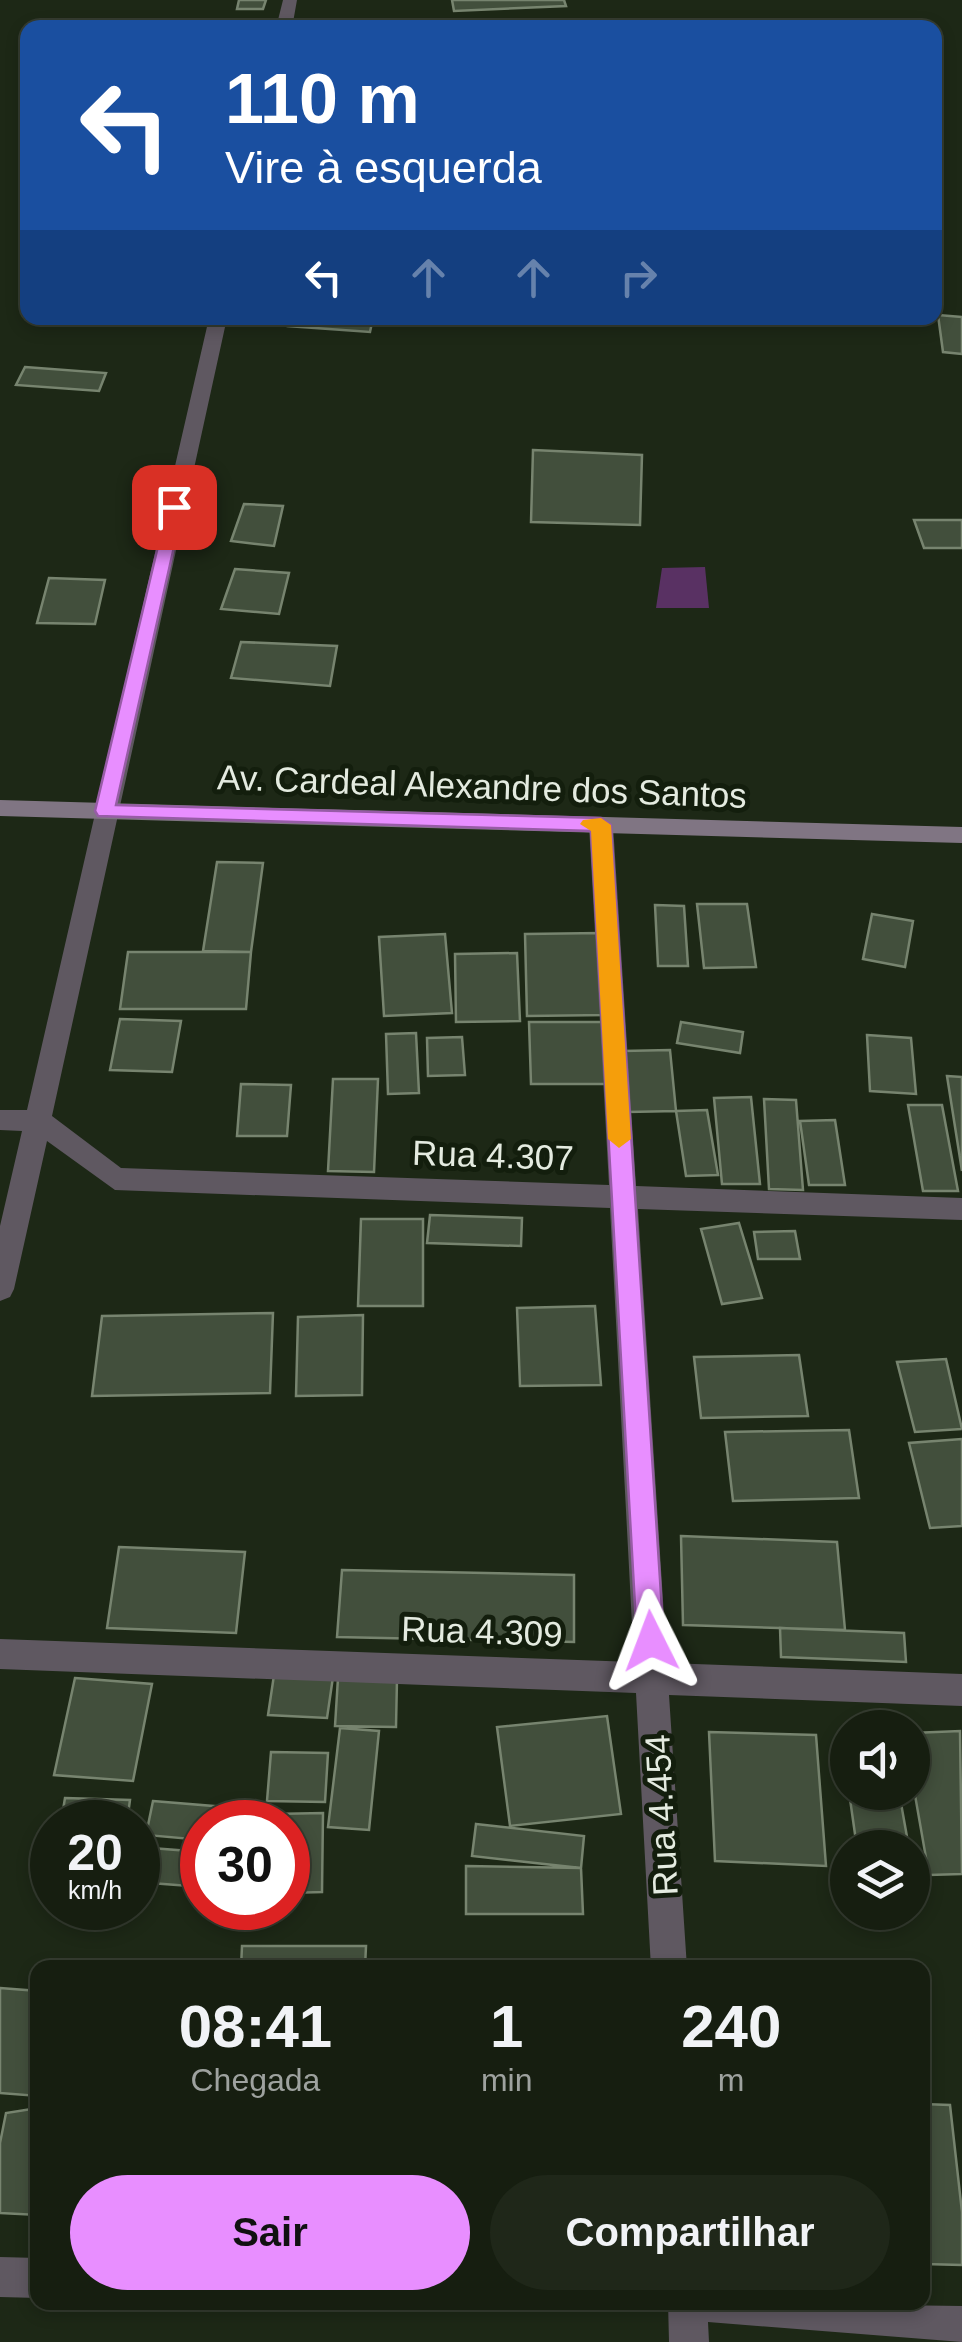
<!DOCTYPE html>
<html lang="pt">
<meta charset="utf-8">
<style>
:root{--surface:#161e10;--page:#1f2719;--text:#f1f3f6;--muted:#9ea29f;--line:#353c30;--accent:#e88eff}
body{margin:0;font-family:Helvetica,sans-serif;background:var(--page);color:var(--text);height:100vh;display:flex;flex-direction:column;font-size:38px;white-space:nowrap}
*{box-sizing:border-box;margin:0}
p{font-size:32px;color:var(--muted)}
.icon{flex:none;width:55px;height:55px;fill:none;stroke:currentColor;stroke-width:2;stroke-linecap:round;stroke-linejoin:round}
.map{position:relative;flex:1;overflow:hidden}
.details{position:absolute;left:30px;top:1960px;width:900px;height:350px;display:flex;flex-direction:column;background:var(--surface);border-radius:20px;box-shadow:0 5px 15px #0003,0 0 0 2px var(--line)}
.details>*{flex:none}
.banner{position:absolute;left:20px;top:20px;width:922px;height:305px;border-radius:20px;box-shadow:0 5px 15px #0003,0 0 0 2px var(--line);background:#1a4fa0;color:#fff;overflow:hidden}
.controls{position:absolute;left:830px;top:1710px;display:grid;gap:20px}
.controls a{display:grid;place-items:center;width:100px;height:100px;border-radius:50%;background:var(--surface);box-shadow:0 5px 15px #0003,0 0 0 2px var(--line);font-size:50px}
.speed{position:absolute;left:30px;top:1800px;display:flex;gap:20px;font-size:50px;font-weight:700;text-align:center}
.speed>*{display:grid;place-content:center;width:130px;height:130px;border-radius:50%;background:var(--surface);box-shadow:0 5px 15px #0003,0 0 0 2px var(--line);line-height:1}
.speed small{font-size:25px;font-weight:400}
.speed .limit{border:15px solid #d22;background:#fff;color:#111}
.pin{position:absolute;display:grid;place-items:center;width:85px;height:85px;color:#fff;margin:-42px;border-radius:20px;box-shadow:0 5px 15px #0006}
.me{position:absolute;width:110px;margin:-55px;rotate:357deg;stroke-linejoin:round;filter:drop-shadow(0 0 8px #0008)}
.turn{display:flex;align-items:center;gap:35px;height:210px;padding:0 40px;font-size:45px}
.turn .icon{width:130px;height:130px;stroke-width:2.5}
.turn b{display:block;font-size:70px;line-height:85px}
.lanes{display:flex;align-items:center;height:95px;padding:0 40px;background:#0003;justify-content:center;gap:50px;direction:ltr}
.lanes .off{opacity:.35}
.eta{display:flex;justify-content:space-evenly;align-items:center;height:170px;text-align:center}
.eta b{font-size:60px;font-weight:700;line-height:70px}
.action{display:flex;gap:20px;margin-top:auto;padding:20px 40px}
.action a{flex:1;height:115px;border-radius:60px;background:var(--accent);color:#111;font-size:40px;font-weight:700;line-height:115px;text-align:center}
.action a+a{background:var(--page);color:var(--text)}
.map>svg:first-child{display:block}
</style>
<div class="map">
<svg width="962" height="2342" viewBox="0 0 962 2342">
<rect width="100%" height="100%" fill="#1d2816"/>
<path fill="#593163" d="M705,567L709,608H656L662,568Z"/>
<path fill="#424f3c" stroke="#77846f" stroke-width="2.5" d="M239,0H266L263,9H237Z
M452,0H564L566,6L454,11Z
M938,315L962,317V354L943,352Z
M290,318H373L370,332L288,326Z
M25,367L106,373L99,391L16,385Z
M533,450L642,455L640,525L531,522Z
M244,504L283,506L274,546L231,541Z
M914,520H962V548H924Z
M235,569L289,573L279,614L221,609Z
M49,578L105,580L95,624L37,623Z
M241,642L337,646L330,686L231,678Z
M217,862L263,863L251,952L203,951Z
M697,904H747L756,967L704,968Z
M655,905L684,906L688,966H658Z
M872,914L913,921L905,967L863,959Z
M600,933L606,1015L527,1016L525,934Z
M445,934L452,1013L384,1016L379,937Z
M128,952H251L246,1009H120Z
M517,953L520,1021L456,1022L455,954Z
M120,1019L181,1021L172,1072L110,1070Z
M529,1022H607L611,1084H531Z
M681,1022L743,1032L740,1053L677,1043Z
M416,1033L419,1093L388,1094L386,1034Z
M867,1035L911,1038L916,1094L870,1091Z
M462,1037L465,1075L428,1076L427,1038Z
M670,1050L676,1111L628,1112L623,1051Z
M947,1076L962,1077V1171Z
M333,1079H378L374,1172L328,1171Z
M241,1084L291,1085L287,1136H237Z
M751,1097L760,1184H722L714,1098Z
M764,1099L796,1100L803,1190L769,1189Z
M908,1105H942L958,1191H923Z
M707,1110L718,1175L686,1176L676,1111Z
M835,1120L845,1185H809L800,1121Z
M430,1215L522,1218L521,1246L427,1243Z
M361,1219H423V1306H358Z
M739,1223L762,1298L722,1304L701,1229Z
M795,1231L800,1259H758L754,1232Z
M595,1306L601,1385L520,1386L517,1308Z
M273,1313L270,1393L92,1396L102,1316Z
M363,1315L362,1395L296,1396L298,1317Z
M799,1355L808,1416L701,1418L694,1357Z
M946,1359L962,1429L915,1432L897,1362Z
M849,1430L859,1498L733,1501L725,1432Z
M962,1439V1526L930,1528L909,1443Z
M681,1536L837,1542L845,1630L683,1625Z
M119,1547L245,1552L236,1633L107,1628Z
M342,1570L574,1575V1642L337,1637Z
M780,1628L904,1633L906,1662L781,1657Z
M274,1675L333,1677L327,1718L268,1715Z
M75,1678L152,1684L133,1781L54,1775Z
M338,1678L397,1679L396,1727L335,1726Z
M607,1716L621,1814L510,1826L497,1727Z
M340,1728L379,1731L369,1830L328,1827Z
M960,1731L962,1874L929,1875L912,1778V1733Z
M709,1732L816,1735L826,1866L715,1861Z
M271,1752L328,1753L325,1802L267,1801Z
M849,1792H899L909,1848H857Z
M65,1798L130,1800L127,1822H61Z
M153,1801L225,1807L222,1822H202V1840L146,1835Z
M323,1813L322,1892L288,1893V1822H272L273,1814Z
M476,1824L584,1836L581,1868L472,1856Z
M138,1847L202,1852V1887L138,1882Z
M466,1866L581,1868L583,1914H466Z
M242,1946H366L365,1968H241Z
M0,1988L38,1991V2096L0,2093Z
M922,2104L950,2105L962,2212V2265L924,2264Z
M38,2108V2215L0,2213V2143L6,2113Z"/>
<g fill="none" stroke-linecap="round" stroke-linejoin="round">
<path fill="#5f5861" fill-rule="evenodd" d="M283,0H297L292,28H276Z
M209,318H227L52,1116L121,1168L609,1185L589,825L601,817L613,825L636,1186L962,1198V1220L638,1209L667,1663L962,1674V1706L669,1695L687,1968H651L636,1693L0,1669V1639L634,1662L610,1208L115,1190L47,1141L14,1289L10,1297L0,1301V1226L22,1131L0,1130V1110H27Z
M0,2257L38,2258V2298L0,2297Z
M668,2302L962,2306V2342L708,2322L709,2342H669Z"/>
<path fill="#807583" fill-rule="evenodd" d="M0,800L962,827V843L0,816Z"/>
</g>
<path fill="#e88eff" stroke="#975ca6" stroke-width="2.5" d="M168,504L183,507L116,805L601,818L611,825L664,1641L660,1650L651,1653L641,1650L637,1641L591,831L98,816L95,811Z"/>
<path fill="#f59e0b" d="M601,818L611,825L631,1139L619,1148L608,1139L591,831L580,824L583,820Z"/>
<g text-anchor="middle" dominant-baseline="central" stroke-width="10" stroke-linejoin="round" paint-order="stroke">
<g font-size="35" fill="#e4ebe0" stroke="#131e0d">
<text transform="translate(482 786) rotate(2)">Av. Cardeal Alexandre dos Santos</text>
<text transform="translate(493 1155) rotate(2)">Rua 4.307</text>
<text transform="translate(482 1631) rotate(2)">Rua 4.309</text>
<text transform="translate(661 1815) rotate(-93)">Rua 4.454</text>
</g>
</g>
</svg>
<div class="controls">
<a><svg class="icon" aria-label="sound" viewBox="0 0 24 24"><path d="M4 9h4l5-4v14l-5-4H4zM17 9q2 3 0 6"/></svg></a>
<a><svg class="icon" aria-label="layers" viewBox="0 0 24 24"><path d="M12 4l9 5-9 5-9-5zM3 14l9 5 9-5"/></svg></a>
</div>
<div class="speed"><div>20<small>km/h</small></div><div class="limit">30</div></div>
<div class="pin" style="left:174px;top:507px;background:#d93025"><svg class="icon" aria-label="arrive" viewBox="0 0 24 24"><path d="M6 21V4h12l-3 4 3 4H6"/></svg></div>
<svg class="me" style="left:651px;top:1641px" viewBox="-20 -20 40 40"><path d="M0-17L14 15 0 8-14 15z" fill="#e88eff" stroke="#fff" stroke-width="4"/></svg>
<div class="banner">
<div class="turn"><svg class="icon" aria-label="left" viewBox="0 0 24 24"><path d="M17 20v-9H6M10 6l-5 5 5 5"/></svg><div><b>110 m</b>Vire à esquerda</div></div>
<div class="lanes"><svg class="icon" aria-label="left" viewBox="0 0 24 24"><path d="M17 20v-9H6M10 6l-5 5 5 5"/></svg><svg class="icon off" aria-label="ahead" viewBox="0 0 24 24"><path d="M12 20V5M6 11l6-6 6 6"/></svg><svg class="icon off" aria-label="ahead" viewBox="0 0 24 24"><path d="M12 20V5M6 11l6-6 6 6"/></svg><svg class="icon off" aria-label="right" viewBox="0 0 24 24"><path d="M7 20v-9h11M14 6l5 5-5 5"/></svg></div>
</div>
<section class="details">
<div class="eta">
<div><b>08:41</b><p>Chegada</p></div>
<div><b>1</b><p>min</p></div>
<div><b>240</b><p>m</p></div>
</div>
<div class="action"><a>Sair</a><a>Compartilhar</a></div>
</section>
</div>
